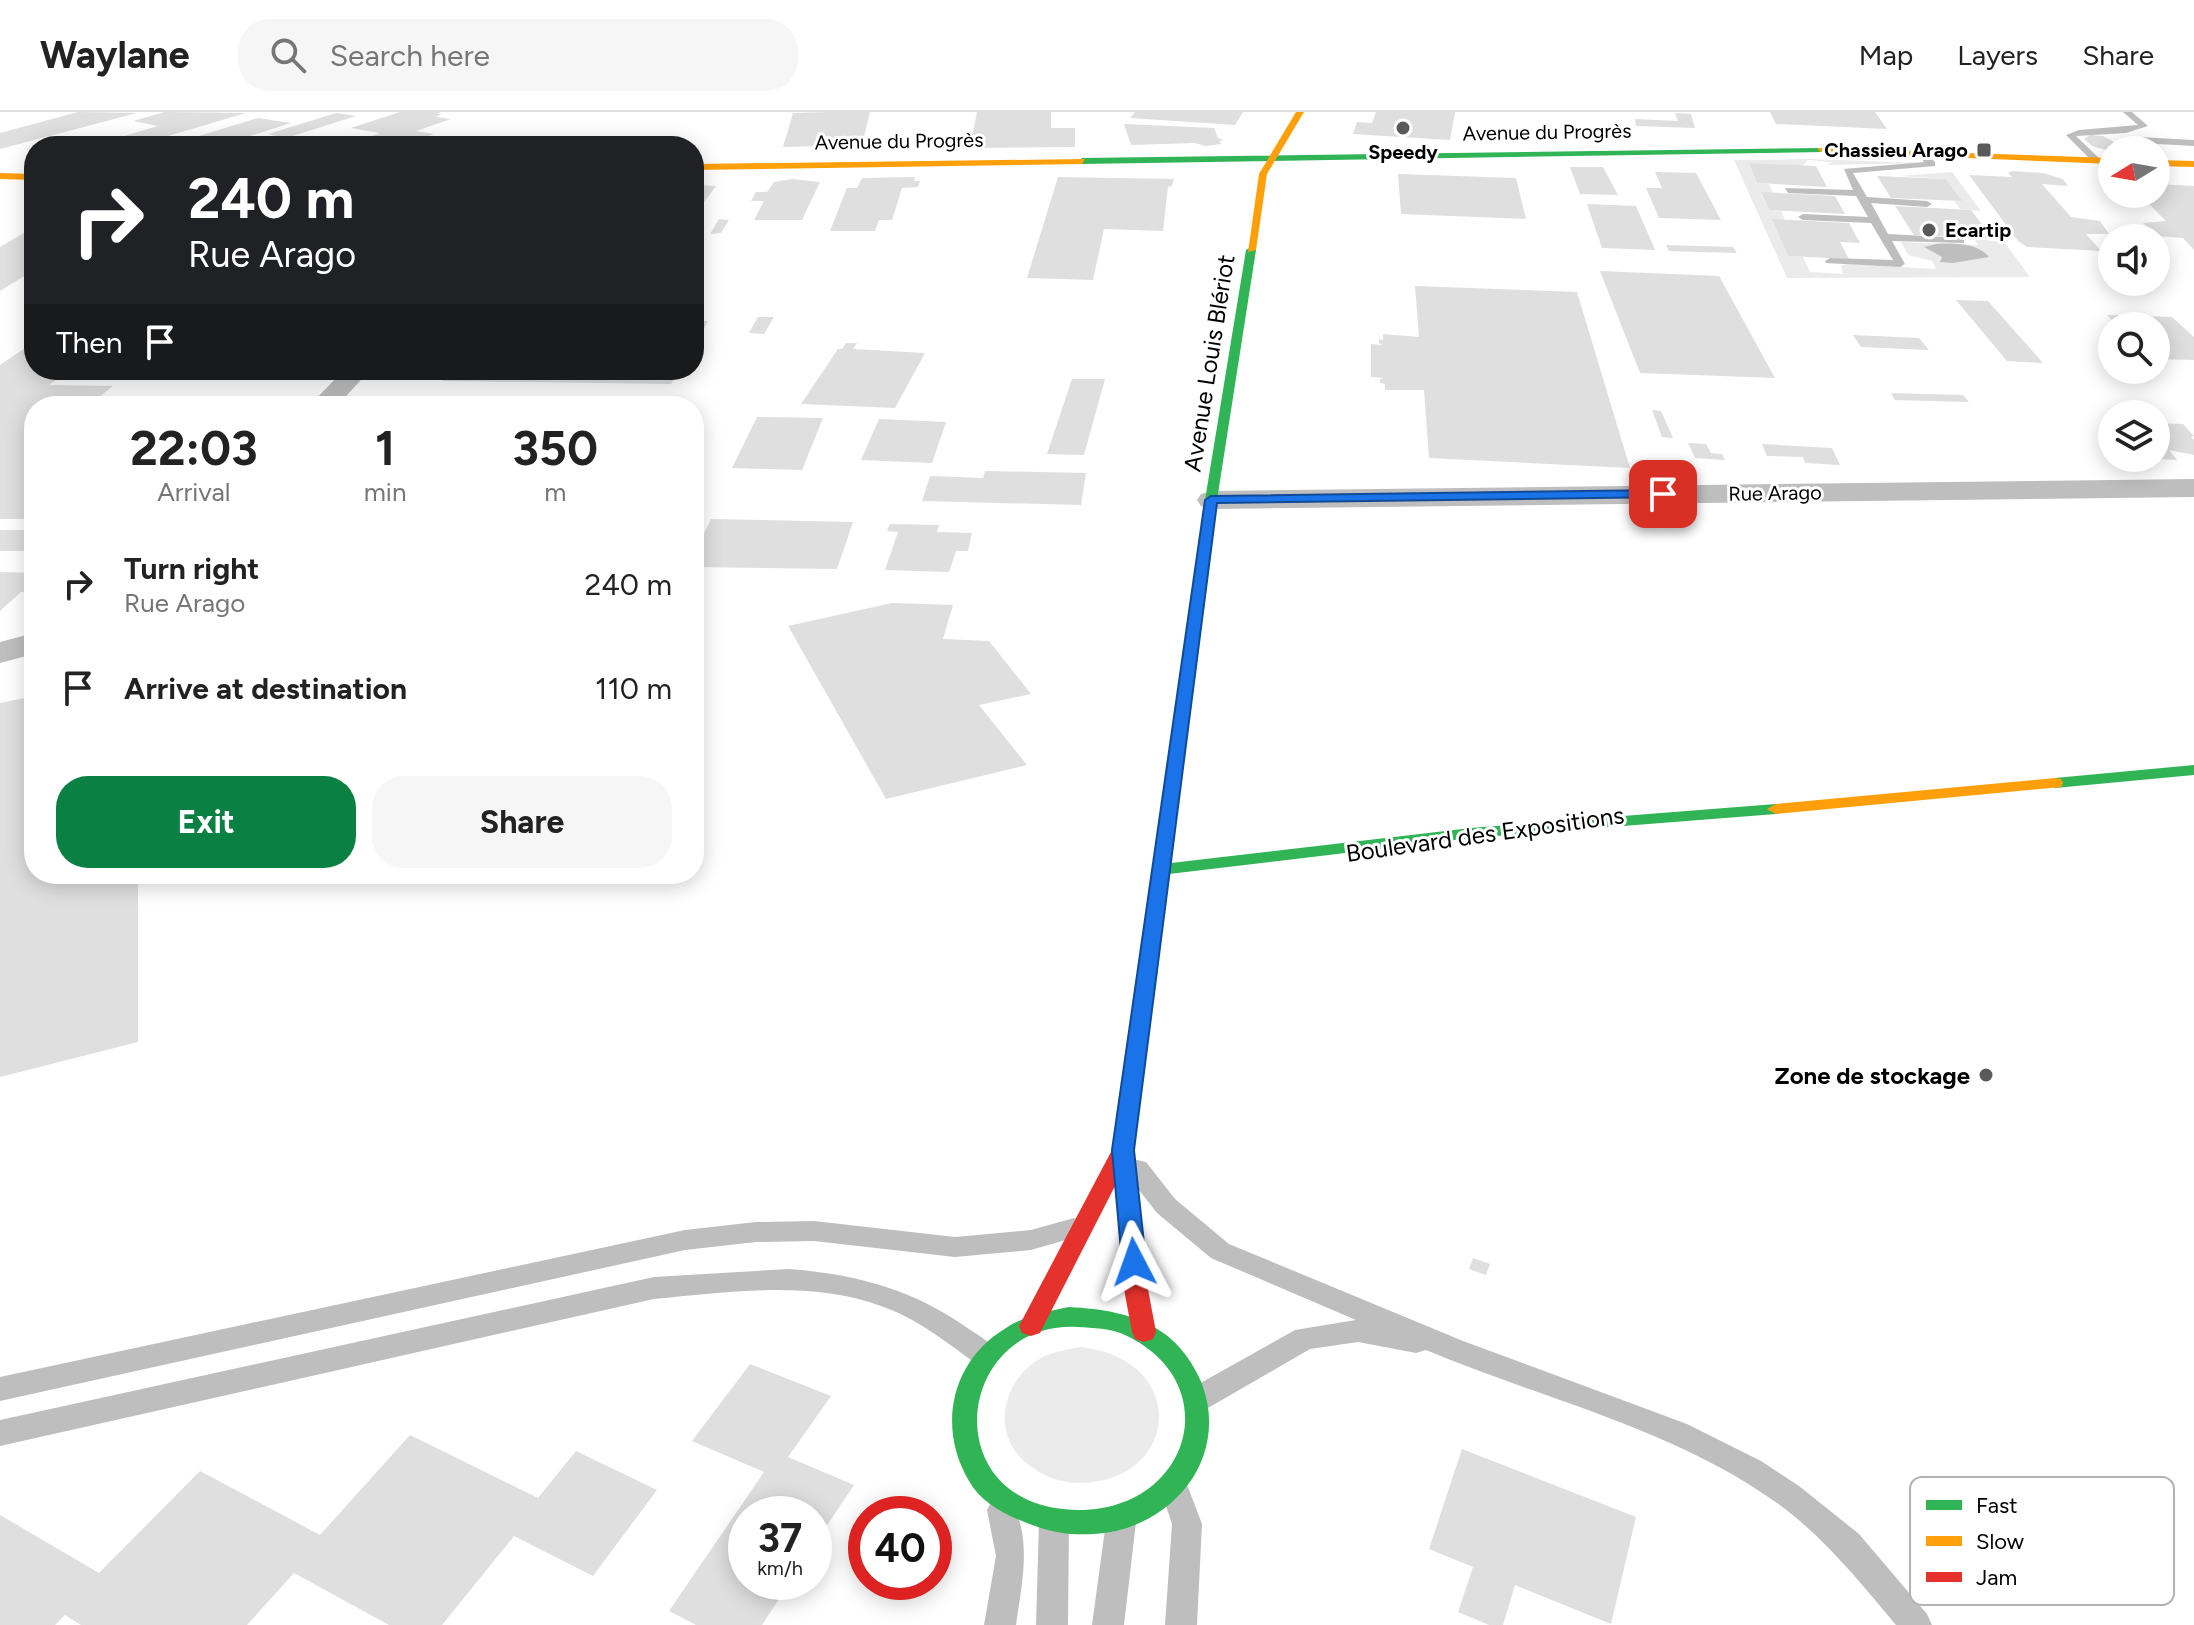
<!DOCTYPE html>
<meta charset="utf-8">
<style>
:root{--surface:#fff;--page:#f6f6f6;--text:#222;--muted:#767676;--line:#e0e0e0;--accent:#0b8043}
body{margin:0;font-family:Figtree,sans-serif;background:var(--page);color:var(--text);height:100vh;display:flex;flex-direction:column;font-size:30px;white-space:nowrap}
*{box-sizing:border-box;margin:0}
p{font-size:26px;color:var(--muted)}
.icon{flex:none;width:44px;height:44px;fill:none;stroke:currentColor;stroke-width:2;stroke-linecap:round;stroke-linejoin:round}
.map{position:relative;flex:1;overflow:hidden}
.panel{position:absolute;left:24px;top:284px;width:680px;height:488px;display:flex;flex-direction:column;background:var(--surface);border-radius:32px;box-shadow:0 4px 20px #0003}
.panel>*{flex:none}
.hud{position:absolute;left:24px;top:24px;width:680px;height:244px;border-radius:32px;box-shadow:0 4px 20px #0003;background:#202124;color:#fff;overflow:hidden}
.needle{width:52px;rotate:259deg}
.controls{position:absolute;left:2098px;top:24px;display:grid;gap:16px}
.controls a{display:grid;place-items:center;width:72px;height:72px;border-radius:50%;background:var(--surface);box-shadow:0 4px 20px #0003;font-size:40px}
.speed{position:absolute;left:728px;top:1384px;display:flex;gap:16px;font-size:40px;font-weight:700;text-align:center}
.speed>*{display:grid;place-content:center;width:104px;height:104px;border-radius:50%;background:var(--surface);box-shadow:0 4px 20px #0003;line-height:1}
.speed small{font-size:20px;font-weight:400}
.speed .limit{border:12px solid #d22;background:#fff;color:#111}
.pin{position:absolute;display:grid;place-items:center;width:68px;height:68px;color:#fff;margin:-34px;border-radius:16px;box-shadow:0 4px 12px #0006}
.me{position:absolute;width:88px;margin:-44px;rotate:356deg;stroke-linejoin:round;filter:drop-shadow(0 0 6px #0008)}
.turn{display:flex;align-items:center;gap:28px;height:168px;padding:0 32px;font-size:36px}
.turn .icon{width:104px;height:104px;stroke-width:2.5}
.turn b{display:block;font-size:56px;line-height:68px}
.then{display:flex;align-items:center;height:76px;padding:0 32px;background:#0003;gap:16px;font-size:30px}
.eta{display:flex;justify-content:space-evenly;align-items:center;height:136px;text-align:center}
.eta b{font-size:48px;font-weight:700;line-height:56px}
.primary-button{display:flex;gap:16px;margin-top:auto;padding:16px 32px}
.primary-button a{flex:1;height:92px;border-radius:32px;background:var(--accent);color:#fff;font-size:32px;font-weight:700;line-height:92px;text-align:center}
.primary-button a+a{background:var(--page);color:var(--text)}
ul{padding:0;list-style:none}
li{display:flex;align-items:center;gap:24px;height:104px;padding:0 32px}
li div{flex:1}
li b{display:block;font-size:30px}
li em{font-style:normal}
header{display:flex;align-items:center;gap:48px;box-sizing:border-box;height:112px;padding:0 40px;background:var(--surface);border-bottom:2px solid var(--line)}
header strong{font-size:38px}
nav{display:flex;gap:44px;margin-inline-start:auto;font-size:28px}
.search{width:560px;height:72px;background:var(--page);display:flex;align-items:center;gap:20px;box-sizing:border-box;padding:0 28px;border-radius:32px;color:var(--muted);font-size:30px}
.map>svg:first-child{display:block}
</style>
<header>
<strong>Waylane</strong>
<div class="search"><svg class="icon" aria-label="search" viewBox="0 0 24 24"><circle cx="10" cy="10" r="6"/><path d="M15 15l6 6"/></svg>Search here</div>
<nav><a>Map</a><a>Layers</a><a>Share</a></nav>
</header>
<div class="map">
<svg width="2194" height="1513" viewBox="0 0 2194 1513">
<rect width="100%" height="100%" fill="#fff"/>
<path fill="#ebebeb" d="M1808,47L1921,51L1827,53L1832,50L1808,48L1802,54L1749,51L1757,71L1769,72L1773,81H1761L1769,98L1781,99L1785,108H1773L1788,144L1803,145L1810,160L1843,162L1841,154L1846,152L1936,157L1932,149L1908,143L1901,130L1978,133L1974,126L2005,131L2030,165L1787,166L1734,48Z
M1952,60L1981,99L1960,97L1954,89H1961L1946,67L1900,64Z
M1081,1235C1191,1248 1179,1370 1080,1371C1059,1371 1040,1363 1024,1349C989,1317 1005,1263 1045,1244C1057,1239 1068,1237 1081,1235Z"/>
<path fill="#bebebe" d="M1936,132C1953,131 1978,131 1989,145L1953,151L1940,150L1942,145L1924,135Z"/>
<path fill="#dfdfdf" d="M78,0L137,1L0,37V21Z
M165,0L246,1L134,34H90L158,14L133,9Z
M400,0H441L437,2H442L436,5L451,7L416,19L434,22L399,34H344L380,21L351,16Z
M829,0H870L862,33L783,35L793,1Z
M977,0H1051V16H1075V35L970,36Z
M1135,0H1243L1235,13L1130,6Z
M1376,0H1455L1450,28L1353,22L1357,10L1372,11Z
M1770,0H1875L1887,17L1776,12Z
M336,1L356,4L261,34H235L276,24L268,22Z
M1675,1L1691,2L1695,16L1636,14L1635,7L1678,9Z
M258,6L291,11L218,34L176,31Z
M1124,12L1214,16L1218,26L1224,28L1220,29L1221,32L1206,34L1194,31L1131,33Z
M2090,23L2103,24L2123,35L2106,38L2092,34L2084,27Z
M1749,51L1816,54L1827,75L1757,71Z
M1570,55H1603L1618,83L1580,82Z
M2012,59L2043,61L2063,67L2068,74L2042,72L2071,105L2100,109L2109,122H2086L2101,139L2027,135L2018,129L1969,63L2012,65L2008,61Z
M1655,60L1696,61L1721,108L1659,106L1646,76H1662Z
M1398,62L1516,66L1526,107L1401,102Z
M1877,64L1946,67L1962,89L1891,86Z
M915,65L914,69H920L918,75L902,76L892,108H879L875,119H830L847,76H857L862,66Z
M1058,65L1174,67L1172,74L1168,75L1163,119L1104,117L1093,168L1027,166Z
M792,67L820,70L802,108H754L764,89H751L756,80H767L774,70Z
M2156,72L2194,74V138L2183,126L2157,124L2143,111L2166,109L2139,82H2156Z
M694,73L716,74L701,94H694Z
M1761,80L1835,84L1845,102L1769,98Z
M1587,92L1636,94L1655,138L1602,136Z
M1895,94L1971,98L1993,127L1914,123Z
M719,107L729,108L721,121L710,122Z
M1772,107L1849,111L1860,131L1840,130L1849,147L1788,144Z
M34,115V158L0,179V135Z
M1666,133L1733,135L1737,141L1669,139Z
M1600,159L1719,164L1775,266L1640,261Z
M1415,174L1577,180L1630,356L1429,346L1424,278H1385V272L1380,271V267L1384,266L1371,265V232L1383,233L1379,231V227L1383,228V222L1419,225Z
M1956,188L1988,189L2043,251L2007,249Z
M2107,203L2172,205L2194,225V248L2156,247V214H2118Z
M758,205H774L764,222L749,221Z
M694,209H708L694,234Z
M1853,223L1919,226L1929,238L1861,235Z
M34,230V258H70L49,273L113,274L88,294H34V407H0V253Z
M846,231H857L853,237L925,241L895,296L801,292L838,237H842Z
M118,258H304L300,262L274,261L266,268L109,265Z
M452,258H680L671,272L442,269Z
M1072,267H1105L1084,343L1047,342Z
M1891,281L1963,283L1969,290L1895,288Z
M461,289L607,291V294H457Z
M1652,298L1661,299L1673,326L1662,325Z
M757,305L823,306L802,358L732,356Z
M879,307L946,310L932,351L861,348Z
M2156,311L2183,312L2194,324L2191,325L2194,328V343L2169,338L2177,348L2156,347Z
M1688,331L1706,332L1711,341L1722,342L1725,348L1695,346Z
M1762,332L1832,336L1840,353L1805,351L1803,345L1767,344Z
M985,359L1086,361L1081,393L922,389L930,364L983,366Z
M711,407L853,410L837,457L694,455V442Z
M890,412L939,413L937,420L972,421L968,439H956L949,460L885,458L898,420L887,419Z
M0,418H34V439H0Z
M0,460L34,461V480H21L0,499Z
M892,491L953,493L943,527L989,529L1031,582L979,593L1027,653L886,687L788,514Z
M34,584V762H138V930L0,965V591Z
M1473,1146L1490,1152L1486,1163L1469,1157Z
M750,1252L831,1284L788,1345L854,1373L814,1433V1402H746V1470H790L762,1513H696L669,1499L764,1360L692,1329Z
M410,1323L538,1386L576,1339L657,1378L593,1464L514,1424L442,1513H389L294,1461L247,1513H81L65,1503L55,1513H0V1403L99,1461L200,1359L320,1423Z
M1462,1337L1636,1405L1611,1512L1515,1473L1503,1513H1489L1458,1500L1473,1455L1429,1437Z"/>
<g fill="none" stroke-linecap="round" stroke-linejoin="round">
<path fill="#bebebe" fill-rule="evenodd" d="M2123,0H2132L2148,14L2126,21L2076,24L2099,46V50H2093L2066,23L2079,18L2138,13Z
M2137,25L2194,28V34L2139,31L2140,38H2130L2127,32Z
M1916,38H1922L1935,50V54L1853,61L1867,85L1927,89L1932,92L1927,95L1871,91L1888,122L1960,126L1964,127V131L1892,129L1905,152L1900,155L1826,151L1825,149L1830,146L1893,148L1871,111L1803,108L1798,105L1803,102L1868,105L1856,84L1788,81L1785,76L1853,78L1844,57L1924,50Z
M1137,1048L1146,1050L1175,1087L1229,1132L1463,1229L1687,1312L1761,1349L1799,1374L1859,1422L1927,1502L1932,1513H1896C1859,1469 1824,1425 1777,1391C1673,1316 1542,1287 1426,1238L1416,1241L1358,1230L1310,1237L1208,1296L1198,1299L1188,1296L1184,1287L1188,1278L1295,1218L1356,1208L1211,1146L1157,1101L1128,1064L1125,1057L1128,1050Z
M1074,1106L1083,1109L1087,1116L1083,1123L1031,1138L955,1145L814,1129L756,1130L685,1138L0,1289V1265L685,1118L756,1110L814,1109L955,1125L1031,1118Z
M789,1157C854,1162 912,1177 966,1215C978,1223 992,1230 999,1243L995,1251L985,1255L975,1251C945,1229 916,1206 881,1194C809,1168 728,1180 654,1187L0,1334V1308L654,1165Z
M1176,1366L1186,1370L1202,1412L1197,1513H1165L1172,1412L1161,1379L1166,1370Z
M1002,1384L1012,1388C1032,1431 1022,1469 1016,1513H984L996,1444L987,1398L992,1388Z
M1054,1396L1065,1400L1069,1410L1068,1513H1036L1039,1410L1043,1400Z
M1121,1396L1132,1400L1136,1410L1124,1513H1092L1106,1410L1110,1400Z"/>
<path fill="#bebebe" fill-rule="evenodd" d="M344,258H370L337,294H309Z
M2194,367V385L1211,397L1201,394L1197,388L1201,382L1211,379Z
M34,521V542L0,551V530Z"/>
<path fill="#30b455" fill-rule="evenodd" d="M1820,36L1823,40L1082,52L1078,49L1082,46Z
M1251,135L1256,138L1217,388L1171,751L1471,716L1776,692L1785,697L1776,702L1471,726L1169,762L1137,1016L1134,1022L1126,1024L1118,1022L1115,1016L1205,388L1246,138Z
M2194,653V663L2055,676L2047,671L2055,666Z
M1069,1195C1102,1197 1133,1201 1162,1220C1180,1232 1194,1252 1202,1272C1227,1339 1183,1403 1116,1419C1090,1424 1063,1424 1038,1415C1012,1406 983,1394 969,1369C937,1315 951,1249 1006,1216C1024,1204 1048,1199 1069,1195ZM1077,1215C1093,1216 1111,1216 1125,1223C1228,1271 1190,1399 1077,1398C934,1396 954,1209 1077,1215Z"/>
<path fill="#ff9f0a" fill-rule="evenodd" d="M1296,0H1304L1267,62L1256,138L1248,140L1259,62Z
M1817,36L2112,46V52L1820,40Z
M1085,47L1082,52L694,58V52Z
M2156,48L2194,49V55L2156,54Z
M0,61L34,62V68L0,67Z
M2055,666L2061,667L2063,671L2061,675L1776,702L1767,697L1776,692Z"/>
<path fill="#e5322d" fill-rule="evenodd" d="M1126,1008L1134,1010L1137,1016L1134,1038L1147,1172L1156,1220L1153,1227L1144,1230L1135,1227L1132,1220L1123,1172L1115,1074L1040,1221L1031,1224L1022,1221L1019,1214L1112,1038L1118,1010Z"/>
</g>
<path fill="#1a73e8" stroke="#114b97" stroke-width="2" d="M1663,378L1667,380V385L1217,391L1134,1038L1146,1150L1142,1156L1134,1159L1126,1156L1122,1150L1112,1038L1205,388L1211,384Z"/>
<g fill="#595959" stroke="#fff" stroke-width="3">
<circle cx="1403" cy="16" r="8"/>
<rect x="1976" y="30" width="16" height="16" rx="4"/>
<circle cx="1929" cy="118" r="8"/>
<circle cx="1986" cy="963" r="8"/>
</g>
<g text-anchor="middle" dominant-baseline="central" stroke-width="6" stroke-linejoin="round" paint-order="stroke">
<g font-size="20" fill="#000" stroke="#fff">
<text transform="translate(1547 20) rotate(-1)">Avenue du Progrès</text>
<text transform="translate(899 29) rotate(-1)">Avenue du Progrès</text>
<text transform="translate(1775 381) rotate(-1)">Rue Arago</text>
</g>
<g font-size="20" font-weight="bold" fill="#000" stroke="#fff" text-anchor="end">
<text x="1968" y="38">Chassieu Arago</text>
<text x="1403" y="40" text-anchor="middle">Speedy</text>
<text x="1945" y="118" text-anchor="start">Ecartip</text>
</g>
<g font-size="24" fill="#000" stroke="#fff">
<text transform="translate(1209 251) rotate(-81)">Avenue Louis Blériot</text>
<text transform="translate(1485 722) rotate(-8)">Boulevard des Expositions</text>
</g>
<g font-size="24" font-weight="bold" fill="#000" stroke="#fff" text-anchor="end">
<text x="1970" y="963">Zone de stockage</text>
</g>
</g>
<rect x="1910" y="1365" width="264" height="128" rx="12" fill="#fff" stroke="#b2b2b2" stroke-width="2"/>
<rect x="1926" y="1388" width="36" height="10" fill="#30b455"/>
<rect x="1926" y="1424" width="36" height="10" fill="#ff9f0a"/>
<rect x="1926" y="1460" width="36" height="10" fill="#e5322d"/>
<g font-size="22" fill="#000">
<text x="1976" y="1401">Fast</text>
<text x="1976" y="1437">Slow</text>
<text x="1976" y="1473">Jam</text>
</g>
</svg>
<div class="controls">
<a><svg class="needle" viewBox="-14 -14 28 28"><path d="M0-13l5 13h-10z" fill="#e53935"/><path d="M0 13l5-13h-10z" fill="#767676"/></svg></a>
<a><svg class="icon" aria-label="sound" viewBox="0 0 24 24"><path d="M4 9h4l5-4v14l-5-4H4zM17 9q2 3 0 6"/></svg></a>
<a><svg class="icon" aria-label="search" viewBox="0 0 24 24"><circle cx="10" cy="10" r="6"/><path d="M15 15l6 6"/></svg></a>
<a><svg class="icon" aria-label="layers" viewBox="0 0 24 24"><path d="M12 4l9 5-9 5-9-5zM3 14l9 5 9-5"/></svg></a>
</div>
<div class="speed"><div>37<small>km/h</small></div><div class="limit">40</div></div>
<div class="pin" style="left:1663px;top:382px;background:#d93025"><svg class="icon" aria-label="arrive" viewBox="0 0 24 24"><path d="M6 21V4h12l-3 4 3 4H6"/></svg></div>
<svg class="me" style="left:1134px;top:1150px" viewBox="-20 -20 40 40"><path d="M0-17L14 15 0 8-14 15z" fill="#1a73e8" stroke="#fff" stroke-width="4"/></svg>
<div class="hud">
<div class="turn"><svg class="icon" aria-label="right" viewBox="0 0 24 24"><path d="M7 20v-9h11M14 6l5 5-5 5"/></svg><div><b>240 m</b>Rue Arago</div></div>
<div class="then">Then<svg class="icon" aria-label="arrive" viewBox="0 0 24 24"><path d="M6 21V4h12l-3 4 3 4H6"/></svg></div>
</div>
<section class="panel">
<div class="eta">
<div><b>22:03</b><p>Arrival</p></div>
<div><b>1</b><p>min</p></div>
<div><b>350</b><p>m</p></div>
</div>
<ul>
<li><svg class="icon" aria-label="right" viewBox="0 0 24 24"><path d="M7 20v-9h11M14 6l5 5-5 5"/></svg><div><b>Turn right</b><p>Rue Arago</p></div><em>240 m</em></li>
<li><svg class="icon" aria-label="arrive" viewBox="0 0 24 24"><path d="M6 21V4h12l-3 4 3 4H6"/></svg><div><b>Arrive at destination</b></div><em>110 m</em></li>
</ul>
<div class="primary-button"><a>Exit</a><a>Share</a></div>
</section>
</div>
